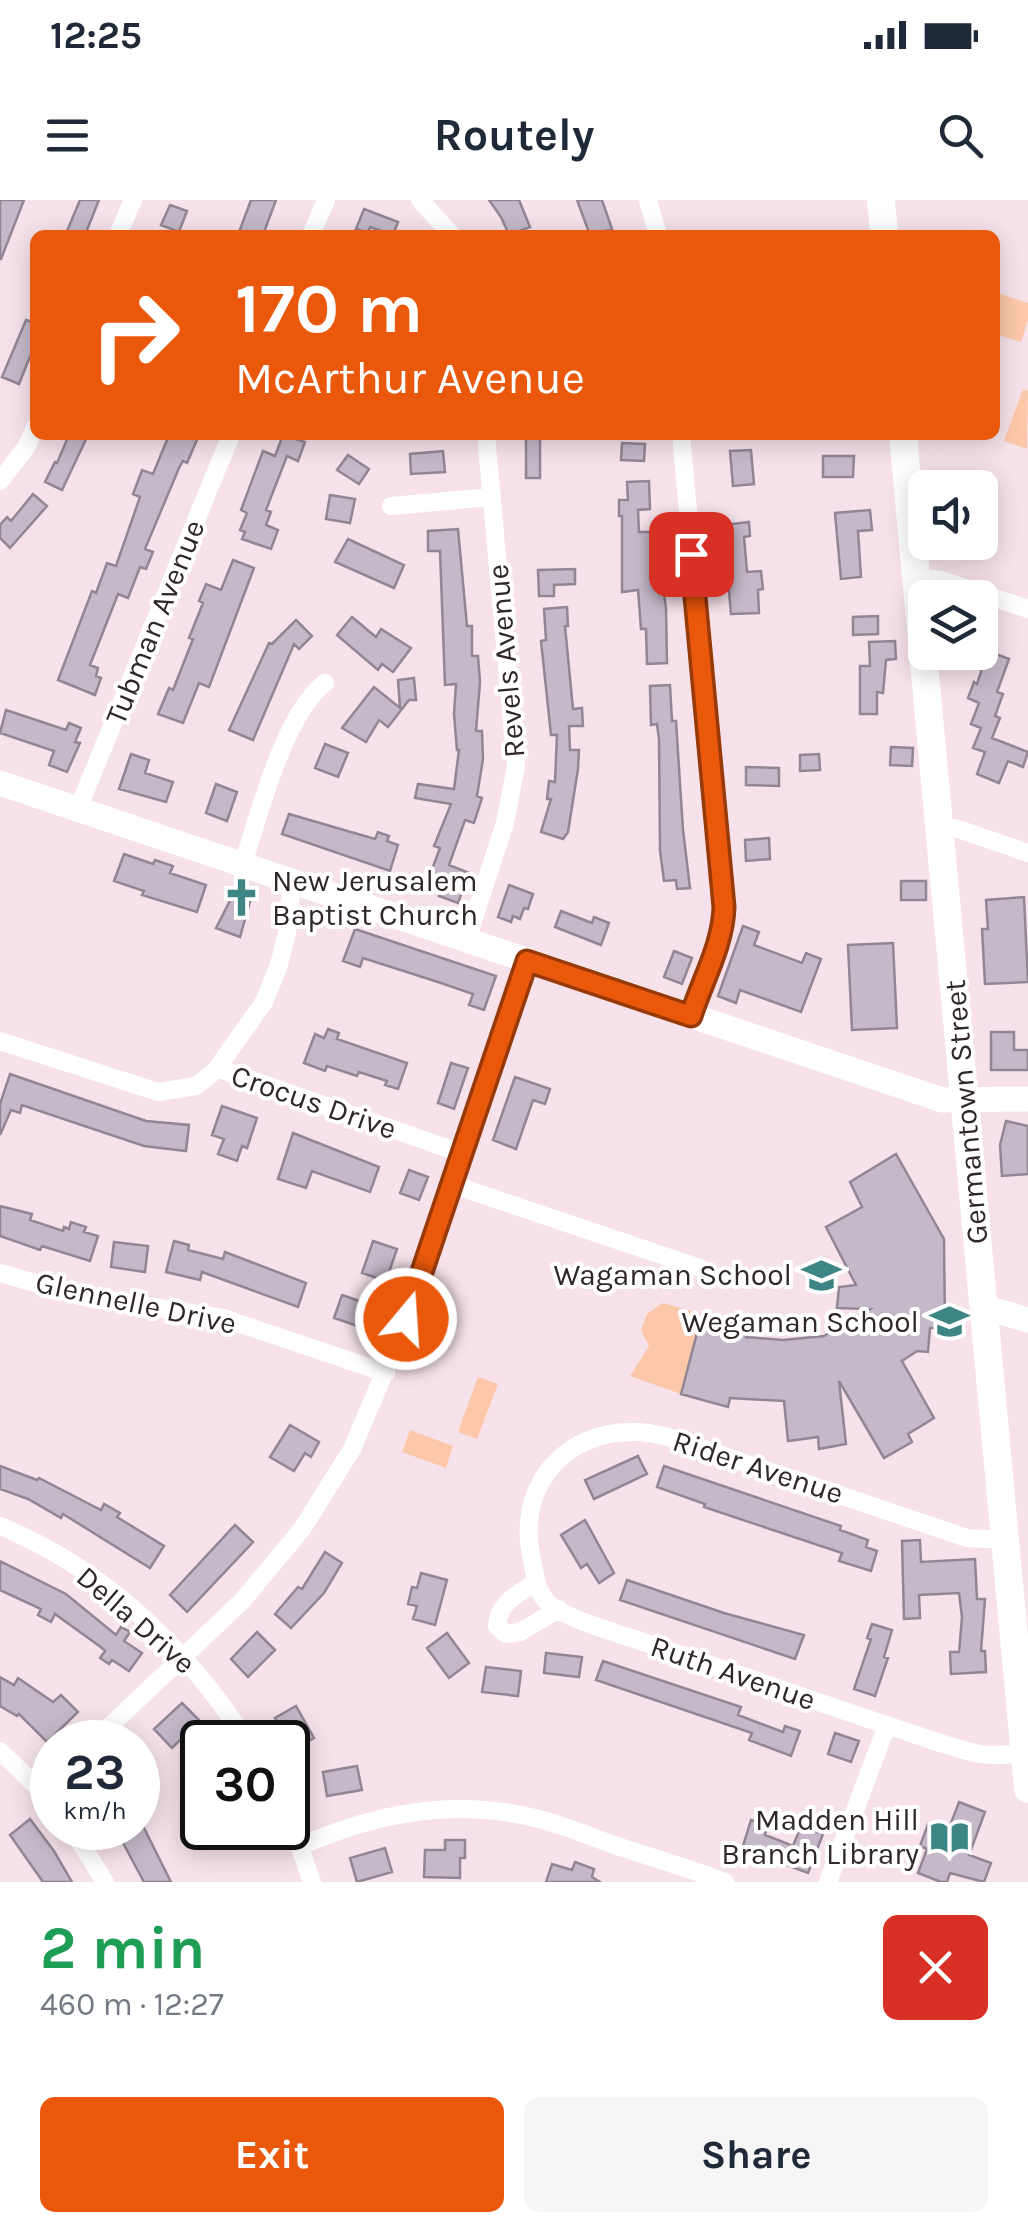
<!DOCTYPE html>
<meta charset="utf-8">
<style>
:root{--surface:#fff;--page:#f6f6f7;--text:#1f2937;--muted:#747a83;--accent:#ea580c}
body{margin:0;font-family:Karla,sans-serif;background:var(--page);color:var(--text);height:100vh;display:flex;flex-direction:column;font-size:38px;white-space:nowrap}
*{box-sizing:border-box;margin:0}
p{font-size:32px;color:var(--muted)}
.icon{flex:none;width:55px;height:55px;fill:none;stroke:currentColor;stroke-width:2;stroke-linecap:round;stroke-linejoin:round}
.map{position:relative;height:1682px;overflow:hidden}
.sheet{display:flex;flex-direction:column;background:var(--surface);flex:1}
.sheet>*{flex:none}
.top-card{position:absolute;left:30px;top:30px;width:970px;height:210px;border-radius:15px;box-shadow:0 5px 25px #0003;background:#ea580c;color:#fff;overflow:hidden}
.controls{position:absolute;left:908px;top:270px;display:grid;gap:20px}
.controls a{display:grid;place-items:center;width:90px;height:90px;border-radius:15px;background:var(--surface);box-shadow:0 5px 25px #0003;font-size:50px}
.speed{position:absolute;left:30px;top:1520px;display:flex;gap:20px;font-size:50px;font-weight:700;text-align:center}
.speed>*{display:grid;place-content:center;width:130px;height:130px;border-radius:50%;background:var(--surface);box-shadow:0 5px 25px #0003;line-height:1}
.speed small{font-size:25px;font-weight:400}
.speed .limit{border:5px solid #111;border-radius:15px;background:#fff;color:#111}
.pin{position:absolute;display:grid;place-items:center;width:85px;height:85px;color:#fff;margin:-42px;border-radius:20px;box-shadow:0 5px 15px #0006}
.me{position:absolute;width:110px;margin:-55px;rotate:18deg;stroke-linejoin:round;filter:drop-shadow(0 0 8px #0008)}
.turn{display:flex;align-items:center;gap:35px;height:210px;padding:0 40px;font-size:45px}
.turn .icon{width:130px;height:130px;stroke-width:2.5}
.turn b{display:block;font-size:70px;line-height:85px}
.round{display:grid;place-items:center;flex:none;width:105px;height:105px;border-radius:15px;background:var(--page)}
.head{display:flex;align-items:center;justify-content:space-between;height:170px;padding:0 40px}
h1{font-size:60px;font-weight:700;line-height:75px;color:#1e9e55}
.action{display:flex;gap:20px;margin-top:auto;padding:20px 40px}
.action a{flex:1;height:115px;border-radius:15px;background:var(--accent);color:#fff;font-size:40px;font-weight:700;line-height:115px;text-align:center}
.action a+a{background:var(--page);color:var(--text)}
.status{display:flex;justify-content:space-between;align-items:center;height:70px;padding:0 50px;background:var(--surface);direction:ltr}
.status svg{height:28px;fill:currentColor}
header{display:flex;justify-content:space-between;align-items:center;height:130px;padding:0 40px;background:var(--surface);font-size:45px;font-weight:700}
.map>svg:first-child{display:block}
</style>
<div class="status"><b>12:25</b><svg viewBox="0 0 49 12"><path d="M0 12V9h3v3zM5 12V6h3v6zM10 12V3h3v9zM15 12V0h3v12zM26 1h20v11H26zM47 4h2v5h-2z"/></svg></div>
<header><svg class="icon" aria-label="menu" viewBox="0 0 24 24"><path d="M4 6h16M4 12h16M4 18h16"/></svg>Routely<svg class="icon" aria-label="search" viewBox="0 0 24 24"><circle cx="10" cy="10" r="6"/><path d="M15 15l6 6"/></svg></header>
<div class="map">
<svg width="1028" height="1682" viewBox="0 0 1028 1682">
<rect width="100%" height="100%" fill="#f7e2eb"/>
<path fill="#fcc8a9" d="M995,92L1028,103V120L1021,142L995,134Z
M1023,189L1028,191L1027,249L1004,241Z
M663,1103L702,1114L681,1194L630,1176L649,1146L641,1130L647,1114Z
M478,1177L498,1184L477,1239L458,1232Z
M410,1230L453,1246L446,1268L402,1252Z"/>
<path fill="#c5b9c9" stroke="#928695" stroke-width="2.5" d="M0,0H24L1,59H0Z
M80,0H99L85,35L67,31Z
M251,0H276L263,35H238Z
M489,0H519L530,27L509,35L501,17Z
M577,0H602L612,29L590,35Z
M170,5L187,11L179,32L161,25Z
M364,9L398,22L393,35L370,27L368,33L356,29Z
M26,120L35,123V144L19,184L2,177Z
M69,235H88L62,290L45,282L55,262L57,263Z
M169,235H199L187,263L183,261L179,268L145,349L153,352L146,369L140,367L128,398L118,394L90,465L98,468L96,476L101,478L95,495L58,480L92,391L96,393L107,363L116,366L140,297L133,294L142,270L153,274Z
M283,235L305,242L298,261L287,256L266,310L271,312L266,325L278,330L271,349L242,339L245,332L240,330L247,313L241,310L263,251L275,256Z
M526,235H540V278H526Z
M622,243L645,244L644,261L621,260Z
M751,250L754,284L733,286L730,251Z
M443,251L445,272L411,274L410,254Z
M348,255L369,269L359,284L337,270Z
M823,256H854L853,277H823Z
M649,281L650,309L638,310L639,332H655L666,408L667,463L647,464L646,429H641L638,390L622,392V316H619V300H628L627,282Z
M33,294L47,306L10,348L0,338V325L7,317L11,321Z
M330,295L355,299L350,323L326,319Z
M870,310L872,330L858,331L861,377L841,379L835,313Z
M749,322L750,336L744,337L747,372L761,371L763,389L758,390L759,413L731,414L723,325Z
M458,329L467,426H472V456H478L480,482L476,531H482L483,559L477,596L482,598L474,623L465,620L449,665L469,673L458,703L439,696L443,686L428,680L440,648L434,646L451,604L415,598L418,584L454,589L459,550H457L454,514L456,484L445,485L440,351H428V331Z
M348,339L404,365L394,388L335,362Z
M233,360L254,368L209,487L199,483L183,523L158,514L169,488L173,490L193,439L189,438L203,403L199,401L206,384L221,390Z
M575,369V384L554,385V396H539L538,370Z
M567,407L568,426H565L573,509L582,508L583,526H569L570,550H579L578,569L568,632L563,639L541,632L551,599H547L549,581L555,582L557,535H551L541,441L546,440L544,409Z
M878,416V434L853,435V417Z
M352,417L376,437L381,429L411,448L393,472L382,464L378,470L337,435Z
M296,420L312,436L299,449L294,444L253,540L229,530L269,443L272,444Z
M895,441L896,459L886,460L883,493L877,492V514H860V466H870L869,442Z
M988,451L1009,459L997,492L1003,494L995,516L1000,518L992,538L1028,552L1023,567L1008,561L999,583L977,574L985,552L973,548L981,528L971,524L979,503L968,498L974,482L977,484Z
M414,478L416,500H409L388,527L379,520L366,542L342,528L374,487L400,508L398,480Z
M670,485L672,521H676L683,630L690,688L677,689L676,680L664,681L660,651L659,539L657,524L651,525L650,486Z
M6,510L66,530L69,523L81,528L75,542L80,543L67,572L49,565L54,551L0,533Z
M325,544L348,553L338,577L315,568Z
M891,547L913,548L912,566L890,565Z
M131,554L149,560L145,573L173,582L166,602L119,589Z
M819,554L820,570L800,571V555Z
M746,567L779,568V586L746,585Z
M216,584L237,592L227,621L206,613Z
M289,614L375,639L378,632L389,636L387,641L398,645L390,671L282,634Z
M769,638L770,659L746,661L745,640Z
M124,654L153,664L155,660L173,666L170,673L206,685L197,712L142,695L144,691L114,681Z
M901,681H926V700H901Z
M509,685L533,694L528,709L524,708L520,719L513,716L511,722L498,717Z
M235,691L251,698L240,737L216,728Z
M1024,697L1028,782L985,784L982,729H988L986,700Z
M561,711L592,723L594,717L609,723L601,745L555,727Z
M743,726L759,732L754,745L802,763L806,753L821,759L801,812L740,790L736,803L718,796Z
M355,729L496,776L484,810L469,805L473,794L438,782L363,758L360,767L343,761Z
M893,743L897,828L852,830L848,745Z
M674,751L692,758L682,784L664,777Z
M328,829L339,833L337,839L407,863L398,889L385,885L387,881L359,872L357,876L327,866L325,871L304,863L315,834L324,838Z
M991,832H1014V850H1028V870H991Z
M451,863L468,868L454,909L438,903Z
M10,874L146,921L189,925L186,951L144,946L22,905L20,913L11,910L0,935V904Z
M515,877L550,889L545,904L533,900L516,949L493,940Z
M222,906L257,918L247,948L242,946L237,961L218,954L224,939L212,935Z
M1006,921L1028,926V974L1002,976L1000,945Z
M293,933L379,967L370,992L312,971L306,988L278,979Z
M896,954L944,1039L945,1128H930L928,1152L917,1151L902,1161L934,1218L908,1234L912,1242L884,1258L839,1181L846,1244L819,1249L818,1237L788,1241L784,1201L730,1198L728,1207L681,1194L702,1114L748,1127L746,1137L783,1140L824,1136L870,1109L837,1108L839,1087L856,1085L826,1027L862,1007L850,982Z
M409,970L428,977L419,1000L400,993Z
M0,1006L32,1014L30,1020L63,1031L64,1027L69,1029L71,1022L86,1027L84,1032L98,1036L90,1061L42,1046L40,1050L0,1036Z
M174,1041L189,1045L188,1050L223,1059L225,1052L306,1083L298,1107L202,1072L200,1080L166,1072Z
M373,1041L397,1049L386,1081L362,1073Z
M114,1042L148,1046L145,1072L111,1067Z
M342,1095L377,1107L369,1130L334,1118Z
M290,1225L319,1242L311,1257L305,1253L294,1271L270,1257Z
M638,1256L647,1274L594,1299L585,1280Z
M0,1266L37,1280L39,1278L101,1310L104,1304L120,1313L117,1317L164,1346L150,1368L63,1314L61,1318L28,1299L0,1289Z
M664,1266L841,1326L840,1330L868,1340L866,1347L877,1351L871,1371L839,1361L842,1353L704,1307L705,1304L657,1287Z
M585,1320L614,1373L599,1383L587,1364L581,1368L561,1335Z
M235,1325L253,1342L187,1412L170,1395Z
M920,1340L921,1362L975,1359L977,1399H985L981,1451H985L986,1472L951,1474L950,1452H959L962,1417L959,1393L919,1395L920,1418L904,1419L902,1341Z
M325,1352L342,1363L324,1393L291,1428L275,1414L298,1387L302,1389Z
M0,1361L66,1394L116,1435L121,1427L130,1432L124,1441L142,1453L129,1471L112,1460L109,1464L100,1458L105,1451L102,1448L55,1414L51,1422L38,1415L41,1409L0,1390Z
M421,1373L447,1380L435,1425L413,1419L417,1406L408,1404L412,1387L417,1388Z
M627,1380L724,1413L804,1435L795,1459L620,1400Z
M872,1424L892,1430L884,1457L888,1458L875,1496L854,1489L871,1439L867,1438Z
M257,1432L275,1450L248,1477L231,1459Z
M447,1433L469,1463L449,1478L427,1448Z
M546,1453L582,1457L579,1477L544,1473Z
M603,1461L741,1507L738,1515L783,1532L785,1526L800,1531L791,1556L749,1540L752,1533L596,1480Z
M486,1467L521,1471L518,1496L482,1492Z
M0,1477L14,1485L18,1478L53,1502L61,1495L78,1512L47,1542L19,1514L17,1516L0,1506Z
M182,1503L200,1521L172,1548L154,1529Z
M296,1506L314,1538L293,1550L275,1518Z
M835,1533L859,1541L851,1562L828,1554Z
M202,1555V1592L186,1566Z
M357,1566L362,1590L327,1596L323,1572Z
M959,1602L985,1612L969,1655L991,1663L984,1682L950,1673L947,1682H941L918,1673L927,1649L920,1646L928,1624L948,1631Z
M30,1619L54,1651L72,1682H43L10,1635Z
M751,1620L768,1625L765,1635L793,1646L801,1626L823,1634L808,1673L742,1649Z
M115,1628H144L171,1682H144Z
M445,1640H465V1658H460V1678L424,1677L425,1650H445Z
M385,1648L392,1672L357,1682L350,1658Z
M575,1662L594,1669L592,1677L600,1682H546L552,1664L572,1670Z"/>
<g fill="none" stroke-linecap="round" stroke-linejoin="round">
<path stroke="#fff" stroke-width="18" d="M420,0L452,35
M648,0L658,35
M118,35L133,0
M311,35L326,0
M681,235L724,707L721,729L691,816
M0,281L27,246L35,228
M391,306L492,297
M916,377L941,380L1028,409
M78,609L231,235
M940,630L955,628L1028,653
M243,664C259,615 284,514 325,483
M467,739L505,623L516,566L486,235
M0,841L158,892L196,886L215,871L264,802L279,765L287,733L292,682
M217,868L461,953
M451,984L700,1068
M0,1073L80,1096L223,1118L386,1173
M0,1326C103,1368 189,1450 247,1542
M1005,1340L967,1338L668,1237C585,1214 512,1272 532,1360C535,1375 536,1390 547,1402C564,1419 627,1436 652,1445C726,1470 800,1496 874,1521C907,1531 941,1545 975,1553C992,1557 1011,1554 1028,1553
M536,1382C517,1395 499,1402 497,1426L506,1434L520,1432L559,1409
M93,1542L242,1401L302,1329L352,1249L407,1119L527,761
M0,1551L52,1601
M288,1614L312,1682
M71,1628L105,1682
M301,1646C375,1613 455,1598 535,1618C564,1625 594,1638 623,1648C657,1659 691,1669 725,1682
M828,1682L887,1525"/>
<path stroke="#fff" stroke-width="25" d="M0,583L942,900L1028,899
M984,1107L1028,1120"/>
<path stroke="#fff" stroke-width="28" d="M881,0L884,35
M903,235L1028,1589"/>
</g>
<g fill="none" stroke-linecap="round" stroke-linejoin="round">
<defs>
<path id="route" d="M406,1119L527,761L691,816C702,781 723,745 724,707L691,354"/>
</defs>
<use href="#route" stroke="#983908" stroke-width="25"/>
<use href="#route" stroke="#ea580c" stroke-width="18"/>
</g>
<defs>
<symbol id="church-bare" viewBox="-9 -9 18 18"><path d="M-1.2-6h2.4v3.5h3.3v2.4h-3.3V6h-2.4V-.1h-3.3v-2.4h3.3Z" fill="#3e8686" stroke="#fff" stroke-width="2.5" paint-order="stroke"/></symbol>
<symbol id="school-bare" viewBox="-9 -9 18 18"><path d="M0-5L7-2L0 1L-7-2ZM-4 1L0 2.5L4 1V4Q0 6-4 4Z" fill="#3e8686" stroke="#fff" stroke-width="2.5" paint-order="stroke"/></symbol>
<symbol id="library-bare" viewBox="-9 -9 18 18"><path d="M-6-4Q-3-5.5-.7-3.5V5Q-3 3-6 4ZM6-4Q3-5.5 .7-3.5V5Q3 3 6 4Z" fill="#3e8686" stroke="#fff" stroke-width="2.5" paint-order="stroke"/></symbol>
</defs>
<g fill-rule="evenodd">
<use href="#church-bare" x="214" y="670" width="55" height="55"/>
<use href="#school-bare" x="794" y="1048" width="55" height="55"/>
<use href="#school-bare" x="922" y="1094" width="55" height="55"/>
<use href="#library-bare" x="922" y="1610" width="55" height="55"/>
</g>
<g text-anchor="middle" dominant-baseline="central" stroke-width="8" stroke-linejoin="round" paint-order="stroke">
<g font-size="30" fill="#2f272a" stroke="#fff">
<text transform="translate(155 422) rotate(-68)">Tubman Avenue</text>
<text transform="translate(506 461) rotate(-95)">Revels Avenue</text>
<text transform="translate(314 902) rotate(19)">Crocus Drive</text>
<text transform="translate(966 912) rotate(-95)">Germantown Street</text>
<text transform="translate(136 1103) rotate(12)">Glennelle Drive</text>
<text transform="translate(758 1267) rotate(18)">Rider Avenue</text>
<text transform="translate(136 1420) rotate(41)">Della Drive</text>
<text transform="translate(733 1473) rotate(19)">Ruth Avenue</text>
</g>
<g font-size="30" fill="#2f272a" stroke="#fff" text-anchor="end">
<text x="272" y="681" text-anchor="start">New Jerusalem<tspan x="272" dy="34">Baptist Church</tspan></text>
<text x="792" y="1075">Wagaman School</text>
<text x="919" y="1122">Wegaman School</text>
<text x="919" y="1620">Madden Hill<tspan x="919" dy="34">Branch Library</tspan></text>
</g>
</g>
</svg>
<div class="controls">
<a><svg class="icon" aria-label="sound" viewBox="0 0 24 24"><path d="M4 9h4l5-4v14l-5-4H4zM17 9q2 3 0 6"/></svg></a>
<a><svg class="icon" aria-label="layers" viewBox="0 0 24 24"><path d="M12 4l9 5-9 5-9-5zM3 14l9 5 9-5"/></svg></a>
</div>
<div class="speed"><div>23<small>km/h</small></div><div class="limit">30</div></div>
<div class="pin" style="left:691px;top:354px;background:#d93025"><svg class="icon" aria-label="arrive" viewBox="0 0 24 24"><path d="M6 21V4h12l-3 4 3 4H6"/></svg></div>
<svg class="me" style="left:406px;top:1119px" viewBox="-20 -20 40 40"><circle r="17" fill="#ea580c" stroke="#fff" stroke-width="3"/><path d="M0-11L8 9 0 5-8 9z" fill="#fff"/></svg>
<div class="top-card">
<div class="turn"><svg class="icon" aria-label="right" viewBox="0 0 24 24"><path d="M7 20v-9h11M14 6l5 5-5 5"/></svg><div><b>170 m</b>McArthur Avenue</div></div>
</div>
</div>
<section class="sheet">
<div class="head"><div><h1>2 min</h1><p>460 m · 12:27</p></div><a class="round" style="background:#d93025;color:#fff"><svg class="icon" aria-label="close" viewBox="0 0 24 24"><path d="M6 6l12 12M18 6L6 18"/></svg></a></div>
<div class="action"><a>Exit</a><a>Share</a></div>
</section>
